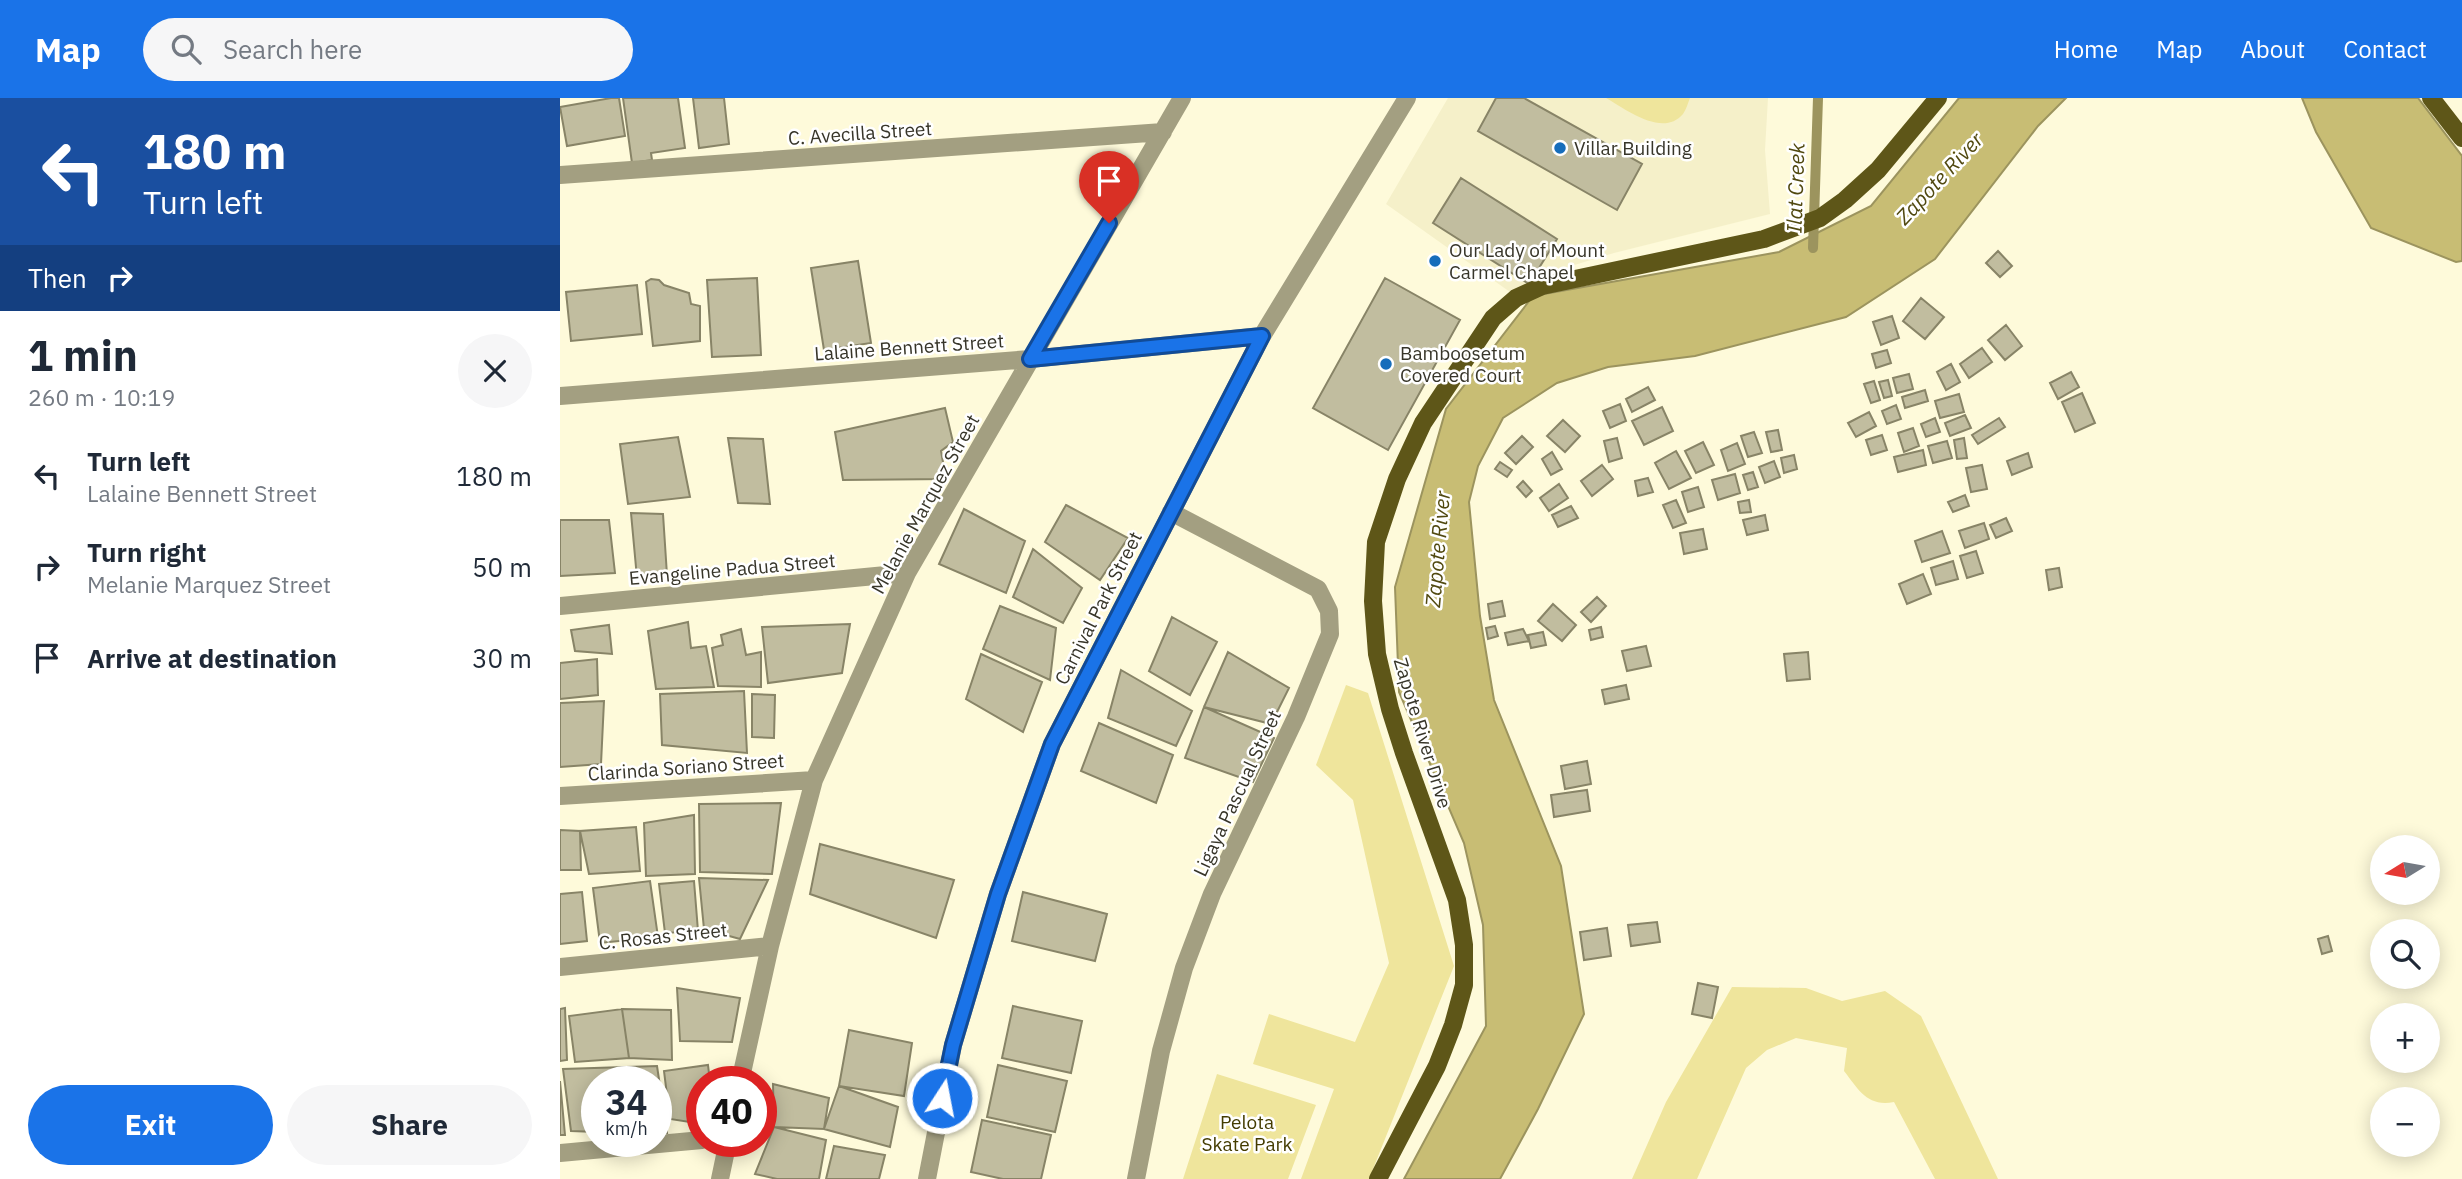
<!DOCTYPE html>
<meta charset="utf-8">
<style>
:root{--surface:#fff;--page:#f6f6f7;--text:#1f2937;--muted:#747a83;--accent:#1a73e8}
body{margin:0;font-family:"IBM Plex Sans",sans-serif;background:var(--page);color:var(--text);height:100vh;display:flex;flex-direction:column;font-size:26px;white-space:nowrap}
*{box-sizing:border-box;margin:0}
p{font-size:23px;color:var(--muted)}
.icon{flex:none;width:38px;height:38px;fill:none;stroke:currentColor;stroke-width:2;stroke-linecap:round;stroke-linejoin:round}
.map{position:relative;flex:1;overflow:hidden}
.panel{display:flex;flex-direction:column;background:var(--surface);width:560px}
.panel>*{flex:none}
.top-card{background:#1a4fa0;color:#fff;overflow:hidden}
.needle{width:46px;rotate:259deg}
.tools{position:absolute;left:1810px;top:737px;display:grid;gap:14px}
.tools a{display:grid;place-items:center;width:70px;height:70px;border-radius:50%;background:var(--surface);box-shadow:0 4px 18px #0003;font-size:35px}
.speed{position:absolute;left:21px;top:968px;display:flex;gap:14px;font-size:35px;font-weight:700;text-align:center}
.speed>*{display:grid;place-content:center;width:91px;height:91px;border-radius:50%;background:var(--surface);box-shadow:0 4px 18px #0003;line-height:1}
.speed small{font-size:18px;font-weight:400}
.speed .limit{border:10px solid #d22;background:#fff;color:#111}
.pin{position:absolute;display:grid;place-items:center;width:60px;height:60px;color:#fff;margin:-72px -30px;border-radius:50% 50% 50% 0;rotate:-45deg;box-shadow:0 0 7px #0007}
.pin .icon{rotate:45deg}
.me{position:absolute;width:77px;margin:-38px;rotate:11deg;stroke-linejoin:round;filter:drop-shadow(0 0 5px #0008)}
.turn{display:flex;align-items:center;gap:24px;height:147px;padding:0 28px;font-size:32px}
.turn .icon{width:91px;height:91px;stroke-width:2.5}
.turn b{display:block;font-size:49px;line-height:60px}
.then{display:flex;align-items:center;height:66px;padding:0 28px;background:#0003;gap:14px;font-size:26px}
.round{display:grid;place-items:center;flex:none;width:74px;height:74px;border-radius:37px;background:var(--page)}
.headline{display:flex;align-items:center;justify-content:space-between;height:119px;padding:0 28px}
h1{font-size:42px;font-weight:800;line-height:52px}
.action{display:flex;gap:14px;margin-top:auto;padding:14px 28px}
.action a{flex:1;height:80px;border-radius:42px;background:var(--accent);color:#fff;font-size:28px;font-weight:800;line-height:80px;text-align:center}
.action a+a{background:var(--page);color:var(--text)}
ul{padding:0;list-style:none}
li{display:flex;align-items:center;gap:21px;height:91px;padding:0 28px}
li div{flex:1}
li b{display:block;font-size:26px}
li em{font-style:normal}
header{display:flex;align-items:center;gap:42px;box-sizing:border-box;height:98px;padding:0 35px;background:var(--accent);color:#fff}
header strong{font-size:33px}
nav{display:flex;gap:38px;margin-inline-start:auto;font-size:24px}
.search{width:490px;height:63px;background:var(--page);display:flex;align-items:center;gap:18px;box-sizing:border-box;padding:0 24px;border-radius:38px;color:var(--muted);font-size:26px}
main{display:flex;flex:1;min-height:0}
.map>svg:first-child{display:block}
</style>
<header>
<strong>Map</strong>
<div class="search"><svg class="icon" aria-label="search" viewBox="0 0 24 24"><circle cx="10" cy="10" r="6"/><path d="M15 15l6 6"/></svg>Search here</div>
<nav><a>Home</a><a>Map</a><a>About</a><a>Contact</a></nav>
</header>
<main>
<section class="panel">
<div class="top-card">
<div class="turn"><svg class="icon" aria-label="left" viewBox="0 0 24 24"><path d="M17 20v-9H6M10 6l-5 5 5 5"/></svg><div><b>180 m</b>Turn left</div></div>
<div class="then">Then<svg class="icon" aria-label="right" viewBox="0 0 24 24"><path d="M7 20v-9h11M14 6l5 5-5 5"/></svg></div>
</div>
<div class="headline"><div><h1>1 min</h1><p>260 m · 10:19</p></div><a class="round"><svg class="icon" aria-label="close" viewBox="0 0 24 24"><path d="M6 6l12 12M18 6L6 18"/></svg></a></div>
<ul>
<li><svg class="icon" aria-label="left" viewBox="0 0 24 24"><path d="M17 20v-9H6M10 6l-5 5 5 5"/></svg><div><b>Turn left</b><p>Lalaine Bennett Street</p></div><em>180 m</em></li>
<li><svg class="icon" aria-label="right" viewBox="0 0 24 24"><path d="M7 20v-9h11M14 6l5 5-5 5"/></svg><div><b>Turn right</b><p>Melanie Marquez Street</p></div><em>50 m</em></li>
<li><svg class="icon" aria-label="arrive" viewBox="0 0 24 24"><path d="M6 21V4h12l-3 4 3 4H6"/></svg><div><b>Arrive at destination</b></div><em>30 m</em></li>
</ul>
<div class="action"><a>Exit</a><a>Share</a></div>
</section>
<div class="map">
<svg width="1902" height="1081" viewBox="0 0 1902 1081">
<rect width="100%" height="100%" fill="#fefada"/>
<path fill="#f5f0c9" d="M888,0H1208L1205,52L1210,116L1054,155L998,172L950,194L826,106Z"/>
<path fill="#efe59c" d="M1046,0H1130C1128,5 1126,12 1123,16C1103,40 1065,11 1046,0Z
M786,587L808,595L894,868L809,1081H741L774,991L693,966L709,916L795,944L829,865L793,702L756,667Z
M1172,889L1246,890L1282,903L1325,893L1361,918L1438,1081H1375L1334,1004C1307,1009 1299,992 1284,973L1287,950L1236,940L1207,952L1186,970L1137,1081H1072L1106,1004Z
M657,976L756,1007L728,1081H623Z"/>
<path fill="#c8bd74" stroke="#9c945e" stroke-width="2" d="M1399,0H1506L1478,28L1375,161L1286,219L1135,258L1048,269L997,285L943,320L918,368L909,404L920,518L934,602L1001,768L1024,916L978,1011L940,1081H844L926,928L923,827L904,745L839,594L835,489L886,311L973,198L1219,154L1311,108Z
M1742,0H1858L1902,58V163L1896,164L1811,130L1756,34Z"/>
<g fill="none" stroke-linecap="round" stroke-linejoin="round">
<path stroke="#9c945e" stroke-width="10" d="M1253,150L1258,0"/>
</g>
<path fill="#c1bd9f" stroke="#888467" stroke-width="2" d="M51,0H59L65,38L7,48L0,9Z
M63,0H118L125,50L91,55L92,62L72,65Z
M133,0H164L169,46L139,50Z
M936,0H964L1082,66L1057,112L918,33Z
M901,80L997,141L969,186L873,125Z
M1438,153L1452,168L1440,179L1426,165Z
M298,163L311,245L264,252L251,170Z
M197,180L201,257L152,259L147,182Z
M825,180L900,222L828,352L753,310Z
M91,181L99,182L104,187L129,195L131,206L140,208V243L93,248L86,184Z
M77,187L82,236L11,243L6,194Z
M1361,200L1384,219L1365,241L1343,223Z
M1332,218L1339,240L1321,247L1313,224Z
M1446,227L1462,248L1445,262L1428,242Z
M1422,250L1432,264L1409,280L1400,266Z
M1327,252L1331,265L1316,270L1312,256Z
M1391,266L1400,284L1386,292L1377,274Z
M1511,274L1519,289L1498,301L1490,285Z
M1349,276L1353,291L1337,295L1333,280Z
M1328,282L1332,298L1324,300L1319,284Z
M1314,283L1320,302L1311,305L1304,286Z
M1088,289L1095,302L1072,314L1066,301Z
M1365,292L1368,303L1345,310L1342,299Z
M1522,295L1535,325L1515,334L1502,304Z
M1399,296L1404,314L1380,320L1375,303Z
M1060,306L1066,323L1050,330L1043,313Z
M1336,307L1341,321L1327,326L1322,313Z
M1102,309L1113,333L1084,347L1072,323Z
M385,310L393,344L381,353L386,381L283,382L275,334Z
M1309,314L1316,328L1296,339L1288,325Z
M1405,317L1411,330L1390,338L1385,325Z
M1375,320L1380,334L1366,339L1361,326Z
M1439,320L1445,329L1418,346L1412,337Z
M1003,322L1020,338L1005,354L987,338Z
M1353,330L1359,348L1344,354L1338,335Z
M1218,332L1222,352L1211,354L1206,334Z
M1194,334L1202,355L1188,359L1181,338Z
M1322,337L1327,352L1311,357L1306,342Z
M962,338L973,349L956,366L945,355Z
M118,339L130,399L68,406L60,346Z
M168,340L203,341L210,406L178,405Z
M1057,340L1062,360L1049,364L1044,343Z
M1404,340L1407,360L1397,361L1394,342Z
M1387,343L1392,360L1373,365L1368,348Z
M1143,344L1154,367L1136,375L1125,353Z
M1177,345L1185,366L1168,373L1161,352Z
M1363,352L1366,367L1338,374L1334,359Z
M1116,353L1131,380L1109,391L1095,365Z
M992,354L1002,371L991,377L982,361Z
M1468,355L1472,369L1452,377L1447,363Z
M1234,357L1237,371L1224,375L1221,360Z
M1214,363L1220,379L1205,385L1199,369Z
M940,364L952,372L947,379L935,371Z
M1042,367L1053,381L1032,398L1021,383Z
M1422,367L1427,391L1411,394L1406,370Z
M1193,374L1198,389L1188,392L1183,377Z
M1175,376L1180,395L1158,402L1152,382Z
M1088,380L1093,394L1078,398L1075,383Z
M963,383L972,393L966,399L957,389Z
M999,386L1008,400L989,413L980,400Z
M1138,389L1144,409L1128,414L1122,394Z
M1405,397L1409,408L1393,414L1388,404Z
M1116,402L1126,425L1113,430L1103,407Z
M1189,402L1191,414L1180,415L1178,404Z
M506,407L568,440L540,482L485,444Z
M1011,408L1018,420L998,429L992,417Z
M404,411L465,443L446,495L379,466Z
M71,415L103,416L107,477L77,480Z
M1205,417L1208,432L1187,437L1183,422Z
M1446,420L1452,433L1436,440L1430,427Z
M0,422H49L55,475L0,478Z
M1424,425L1429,441L1405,450L1399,433Z
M1143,431L1147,451L1124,456L1120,435Z
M1382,433L1390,455L1362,464L1355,443Z
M473,451L522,490L503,525L453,499Z
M1416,453L1423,475L1407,480L1400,458Z
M1393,463L1398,481L1376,487L1371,470Z
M1499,470L1502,489L1489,492L1486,472Z
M1363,476L1371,496L1347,506L1339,486Z
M1037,499L1046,508L1031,524L1021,514Z
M942,503L945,518L930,521L928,506Z
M993,506L1016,527L1002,543L978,523Z
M440,508L496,530L490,582L423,551Z
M612,519L657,544L630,597L589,573Z
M128,524L131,550L146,548L154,589L96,591L88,533Z
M290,526L282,575L208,585L202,529Z
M49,527L52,556L15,553L11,532Z
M935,528L938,538L928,541L926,530Z
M1041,529L1043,539L1031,542L1029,532Z
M181,531L186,557L201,554V589L158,588L152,550L163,547L161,537Z
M963,531L969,543L948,547L945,535Z
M983,534L986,547L971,550L968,537Z
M1086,548L1091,568L1067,573L1062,553Z
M668,554L729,590L711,626L644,609Z
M1248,554L1250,581L1227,583L1224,556Z
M421,556L482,584L463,634L406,601Z
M37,561L38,597L0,601V565Z
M561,572L632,613L616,648L548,620Z
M1066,587L1069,601L1045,606L1042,592Z
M184,593L187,655L102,647L100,596Z
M192,596L215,597L214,640L192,639Z
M44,603L41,666L0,669V605Z
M644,609L714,640L693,684L625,660Z
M539,625L613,657L596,705L521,673Z
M1027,663L1031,686L1005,691L1001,668Z
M1027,692L1030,713L994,719L991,697Z
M221,705L212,776L140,774L139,706Z
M134,717L135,776L86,778L84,725Z
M76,729L80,773L29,776L20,733Z
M0,732L20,733L21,772H0Z
M260,746L394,782L376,840L250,796Z
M139,780L208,782L180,841L144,831Z
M90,783L98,839L40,845L33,790Z
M134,783L138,833L105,835L99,786Z
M22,794L27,843L0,846V796Z
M463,794L547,816L535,863L452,843Z
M1097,824L1100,844L1071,848L1068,827Z
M1047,830L1051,858L1024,862L1020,834Z
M1768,838L1772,853L1762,856L1758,841Z
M1138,885L1158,889L1152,920L1132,916Z
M117,890L180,900L172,944L120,943Z
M453,908L522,923L511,975L442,960Z
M5,910L7,962L0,963V911Z
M62,911L111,912L112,962L69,960Z
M62,911L69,960L15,964L9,918Z
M289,932L352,945L344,998L279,988Z
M148,967L150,984H142V1022L136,1025L110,1021L104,973Z
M438,967L507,983L495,1034L427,1019Z
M97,968L107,1035H96V984H37V1034L11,1033L3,971Z
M0,983L5,1037H0Z
M213,986L269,1000L264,1031L214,1029Z
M279,988L338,1009L330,1049L264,1031Z
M422,1022L491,1037L481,1081H443L411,1074Z
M214,1029L266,1042L259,1081H217L195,1076Z
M274,1048L325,1057L319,1081H266Z"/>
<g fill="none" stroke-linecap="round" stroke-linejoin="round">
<path stroke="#a39f81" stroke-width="18" d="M0,77L603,34
M0,298L470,261L702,238
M0,508L347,475
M0,698L254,682
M0,869L210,848
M180,984L210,848L254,682L347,475L622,0
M0,1055L142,1042
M160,1081L168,1043
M367,1081L393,947L438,796L492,646L702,238L847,0
M576,1081L601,953L624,870L652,796L736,619L770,536L769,513L758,491L611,414"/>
<path stroke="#5e5618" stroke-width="18" d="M1871,0L1902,40
M818,1081L877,968L893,927L904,887V847L897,802L844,655L830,611L817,556L813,503L816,444L837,381L863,325L933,220L956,200L982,188L1204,141L1260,120L1285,102L1318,72L1378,0"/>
</g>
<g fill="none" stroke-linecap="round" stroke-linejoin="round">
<defs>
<path id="route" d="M382,1000L393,947L438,796L492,646L702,238L470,261L549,125"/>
</defs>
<use href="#route" stroke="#114b97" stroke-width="18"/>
<use href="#route" stroke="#1a73e8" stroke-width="12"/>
</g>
<g fill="#166dbb" stroke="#fff" stroke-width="2.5">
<circle cx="1000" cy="50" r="7"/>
<circle cx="875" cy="163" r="7"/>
<circle cx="826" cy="266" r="7"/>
</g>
<g text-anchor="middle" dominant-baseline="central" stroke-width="5" stroke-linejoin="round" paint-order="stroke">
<g font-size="19" fill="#373529" stroke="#fff">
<text transform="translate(300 35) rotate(-4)">C. Avecilla Street</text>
<text transform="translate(349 249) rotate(-4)">Lalaine Bennett Street</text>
<text transform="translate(365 406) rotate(-61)">Melanie Marquez Street</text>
<text transform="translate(172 471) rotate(-5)">Evangeline Padua Street</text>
<text transform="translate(538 510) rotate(-63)">Carnival Park Street</text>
<text transform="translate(863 635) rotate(73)">Zapote River Drive</text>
<text transform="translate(126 669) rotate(-4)">Clarinda Soriano Street</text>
<text transform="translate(677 695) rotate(-65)">Ligaya Pascual Street</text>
<text transform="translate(103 838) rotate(-6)">C. Rosas Street</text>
</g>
<g font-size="19" fill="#373529" stroke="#fff" text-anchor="start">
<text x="1014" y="50">Villar Building</text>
<text x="889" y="152">Our Lady of Mount<tspan x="889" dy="22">Carmel Chapel</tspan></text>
<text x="840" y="255">Bamboosetum<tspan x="840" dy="22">Covered Court</tspan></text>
</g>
<g font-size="19" fill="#443c00" stroke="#fff">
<text x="687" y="1024">Pelota<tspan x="687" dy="22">Skate Park</tspan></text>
</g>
<g font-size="21" font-style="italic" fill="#514910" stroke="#fff">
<text transform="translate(1379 80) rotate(-47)">Zapote River</text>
<text transform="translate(1235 90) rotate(-88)">Ilat Creek</text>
<text transform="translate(877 451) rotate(-85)">Zapote River</text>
</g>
</g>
</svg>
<div class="tools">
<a><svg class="needle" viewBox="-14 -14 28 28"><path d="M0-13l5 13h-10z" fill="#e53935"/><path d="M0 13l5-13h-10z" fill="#747a83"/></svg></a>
<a><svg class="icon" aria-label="search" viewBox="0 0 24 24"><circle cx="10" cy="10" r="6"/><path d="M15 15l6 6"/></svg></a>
<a>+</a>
<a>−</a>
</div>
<div class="speed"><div>34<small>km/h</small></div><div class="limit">40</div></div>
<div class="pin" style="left:549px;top:125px;background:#d93025"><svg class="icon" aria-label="arrive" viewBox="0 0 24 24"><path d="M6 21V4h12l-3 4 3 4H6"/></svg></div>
<svg class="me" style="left:382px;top:1000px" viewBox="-20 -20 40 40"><circle r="17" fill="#1a73e8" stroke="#fff" stroke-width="3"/><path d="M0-11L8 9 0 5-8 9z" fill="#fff"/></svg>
</div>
</main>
